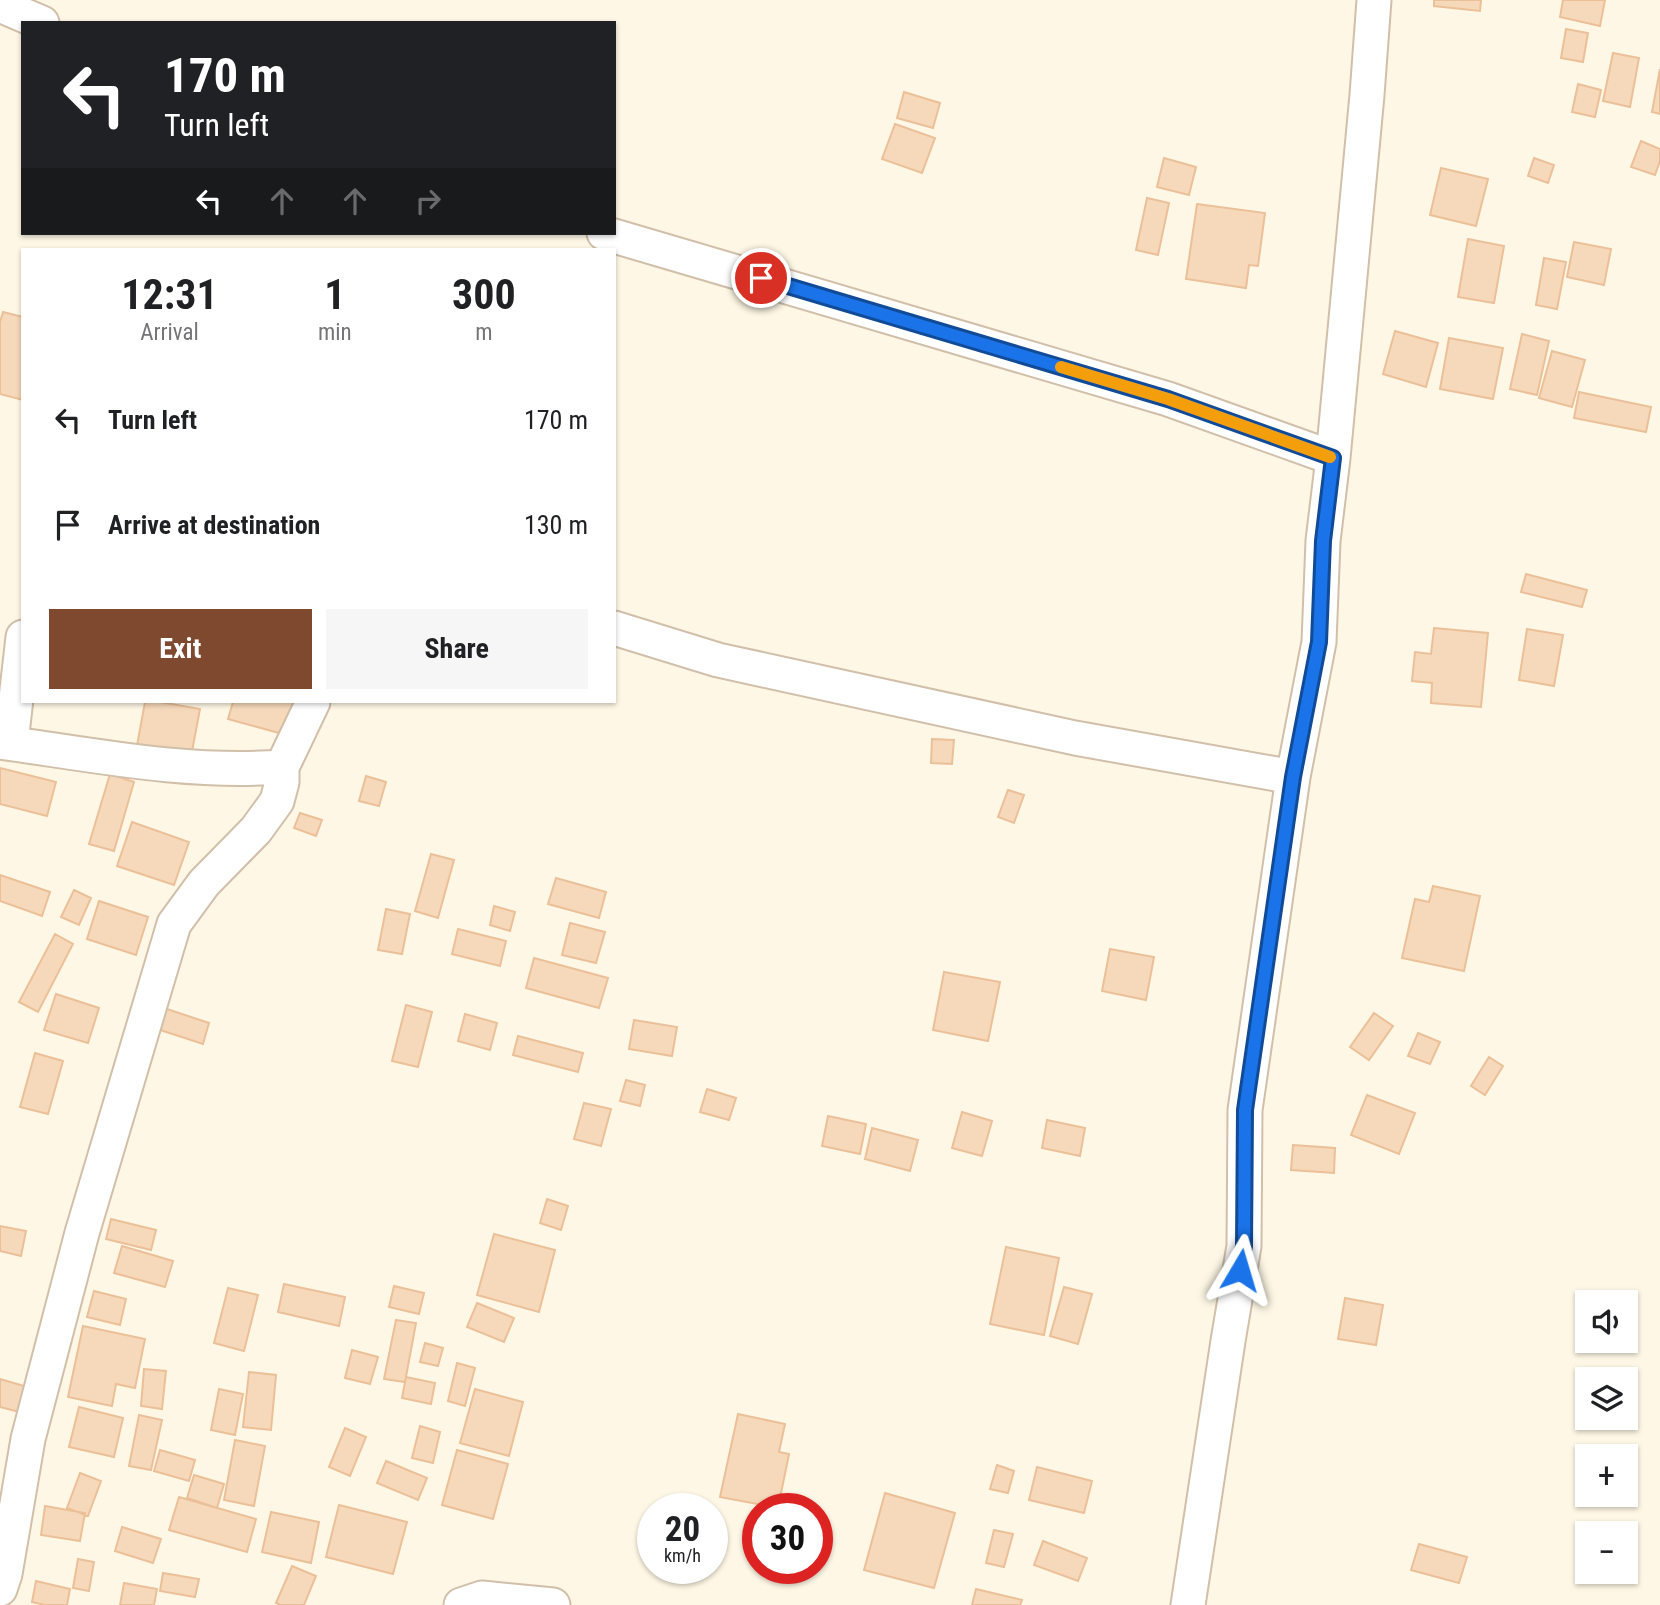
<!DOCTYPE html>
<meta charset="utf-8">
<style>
:root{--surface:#fff;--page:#f6f6f6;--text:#202124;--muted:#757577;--accent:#7f4930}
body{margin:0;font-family:"Roboto Condensed",sans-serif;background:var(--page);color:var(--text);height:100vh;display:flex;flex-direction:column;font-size:26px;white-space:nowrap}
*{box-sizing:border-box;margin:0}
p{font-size:23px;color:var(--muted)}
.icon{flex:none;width:38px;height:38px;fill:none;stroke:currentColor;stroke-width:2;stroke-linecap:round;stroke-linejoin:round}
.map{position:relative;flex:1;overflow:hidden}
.panel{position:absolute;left:21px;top:248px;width:595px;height:455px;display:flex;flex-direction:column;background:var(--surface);border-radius:0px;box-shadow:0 2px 5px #0004}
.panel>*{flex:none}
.banner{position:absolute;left:21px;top:21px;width:595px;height:214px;border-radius:0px;box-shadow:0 2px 5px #0004;background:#202124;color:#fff;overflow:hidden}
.buttons{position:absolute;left:1575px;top:1290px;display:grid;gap:14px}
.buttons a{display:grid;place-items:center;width:63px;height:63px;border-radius:0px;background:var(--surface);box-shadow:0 2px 5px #0004;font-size:35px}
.speed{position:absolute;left:637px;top:1493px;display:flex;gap:14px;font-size:35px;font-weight:700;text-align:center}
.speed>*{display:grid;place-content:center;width:91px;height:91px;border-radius:50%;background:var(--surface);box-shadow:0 2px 5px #0004;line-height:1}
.speed small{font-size:18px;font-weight:400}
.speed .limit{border:10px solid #d22;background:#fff;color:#111}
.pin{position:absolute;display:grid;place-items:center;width:60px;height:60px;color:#fff;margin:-30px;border:4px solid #fff;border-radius:50%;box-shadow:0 2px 7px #0007}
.me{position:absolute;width:77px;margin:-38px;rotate:7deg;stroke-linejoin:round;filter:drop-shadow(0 0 5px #0008)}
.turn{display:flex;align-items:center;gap:24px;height:147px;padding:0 28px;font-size:32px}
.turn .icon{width:91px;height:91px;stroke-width:2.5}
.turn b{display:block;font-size:49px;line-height:60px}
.lanes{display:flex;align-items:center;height:66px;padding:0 28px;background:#0003;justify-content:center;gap:35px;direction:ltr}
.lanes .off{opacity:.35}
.eta{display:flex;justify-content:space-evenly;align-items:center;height:119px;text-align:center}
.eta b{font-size:42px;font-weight:700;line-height:49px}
.primary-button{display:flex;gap:14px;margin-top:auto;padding:14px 28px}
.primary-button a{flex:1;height:80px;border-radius:0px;background:var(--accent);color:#fff;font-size:28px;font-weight:700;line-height:80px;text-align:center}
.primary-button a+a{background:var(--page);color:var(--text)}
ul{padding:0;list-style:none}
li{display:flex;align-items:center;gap:21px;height:105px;padding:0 28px}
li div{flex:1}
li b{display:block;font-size:26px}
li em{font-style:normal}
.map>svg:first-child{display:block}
</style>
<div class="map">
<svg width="1660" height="1605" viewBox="0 0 1660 1605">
<rect width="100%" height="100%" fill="#fef7e5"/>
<path fill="#f6d8ba" stroke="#ebc098" stroke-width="2" d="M1434,0H1481L1480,11L1434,6Z
M1563,0H1605L1600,26L1560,17Z
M1566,29L1588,33L1583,62L1561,58Z
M1613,53L1639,58L1630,107L1603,101Z
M1660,69V114L1652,112Z
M1578,84L1601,90L1595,117L1572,112Z
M904,92L940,103L933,128L897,118Z
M895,124L935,138L922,173L882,159Z
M1641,141L1660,149V161L1655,175L1631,167Z
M1164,158L1196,167L1189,195L1157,187Z
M1534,158L1554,165L1548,183L1528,176Z
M1441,168L1488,179L1476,226L1430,215Z
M1147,198L1169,203L1158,255L1136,250Z
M1197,204L1265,213L1258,266L1249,265L1246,288L1186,279Z
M1468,239L1504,246L1494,303L1458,297Z
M1574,242L1611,249L1604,285L1567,277Z
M1544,258L1566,262L1557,309L1536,305Z
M3,312L23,317V400L0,394V322Z
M1395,331L1438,343L1426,387L1383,374Z
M1522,334L1549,341L1537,395L1510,389Z
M1449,338L1503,348L1493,399L1440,389Z
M1552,351L1585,360L1572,407L1539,398Z
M1579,392L1651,407L1646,432L1574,418Z
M1526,574L1587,590L1582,607L1521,592Z
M1434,628L1488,633L1481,707L1431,703L1432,683L1412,681L1415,652L1431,654Z
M1527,629L1563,635L1554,686L1519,680Z
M145,702H160L200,709L190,762L136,751Z
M233,702H300L290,736L228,719Z
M932,739L954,740L952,764L931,763Z
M0,768L56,782L47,816L0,804Z
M110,774L134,782L114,851L89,844Z
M366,776L386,782L379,806L359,801Z
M1008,790L1024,795L1014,823L998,817Z
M300,813L322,820L316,836L294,828Z
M132,822L189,842L174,885L117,866Z
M431,854L454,860L438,918L415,911Z
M0,875L50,892L42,916L0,901Z
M556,878L606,892L599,918L548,904Z
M1433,886L1480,896L1464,971L1402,958L1415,899L1429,902Z
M74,890L91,898L79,925L61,917Z
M99,901L148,917L136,955L87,939Z
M494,906L515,912L510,931L490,925Z
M386,909L410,914L402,954L378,950Z
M570,923L605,932L596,963L562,955Z
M458,929L506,941L500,966L452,954Z
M55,934L73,944L38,1012L19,1002Z
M1110,949L1154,957L1146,1000L1102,991Z
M534,958L608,978L599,1008L526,988Z
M944,972L1000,982L988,1041L933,1030Z
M56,994L99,1008L88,1043L44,1030Z
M155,1005L209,1023L203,1044L148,1026Z
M406,1005L432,1012L418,1067L392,1061Z
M1374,1013L1393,1026L1369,1060L1350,1047Z
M465,1014L497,1023L490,1050L458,1041Z
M634,1020L677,1027L672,1056L629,1049Z
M1418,1033L1440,1042L1430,1064L1408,1056Z
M518,1036L583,1053L578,1072L513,1055Z
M35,1053L63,1061L48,1114L20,1107Z
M1489,1057L1503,1066L1485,1095L1471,1086Z
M626,1080L645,1085L640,1106L620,1101Z
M707,1089L736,1098L729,1120L700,1112Z
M1367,1095L1415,1113L1399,1154L1351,1135Z
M584,1103L611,1109L601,1146L574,1139Z
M962,1112L992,1121L982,1156L952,1148Z
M828,1116L866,1124L860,1154L822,1146Z
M1047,1120L1085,1128L1080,1156L1042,1148Z
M872,1128L918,1140L910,1171L865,1159Z
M1293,1145L1335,1148L1334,1173L1291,1170Z
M547,1199L568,1206L561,1230L540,1223Z
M111,1219L156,1230L151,1250L106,1239Z
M0,1226L26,1231L21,1256L0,1251Z
M494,1234L555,1250L539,1312L477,1295Z
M122,1246L173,1261L165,1287L114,1273Z
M1006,1247L1059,1258L1044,1335L990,1324Z
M284,1284L345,1297L339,1326L278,1312Z
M394,1286L424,1293L419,1314L389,1307Z
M1064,1287L1092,1294L1078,1344L1050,1336Z
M228,1288L258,1295L244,1351L214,1343Z
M94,1291L126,1299L120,1325L87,1317Z
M1345,1298L1383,1305L1376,1345L1338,1339Z
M477,1303L514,1318L504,1342L467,1327Z
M396,1320L416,1323L405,1382L384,1379Z
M83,1326L145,1339L135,1388L116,1384L112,1406L68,1397Z
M425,1343L443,1348L438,1366L420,1362Z
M352,1350L378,1357L370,1384L345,1378Z
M457,1363L475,1368L465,1406L448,1401Z
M144,1369L166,1371L162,1409L141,1406Z
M249,1372L276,1375L271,1430L243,1427Z
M406,1377L435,1383L431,1404L402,1398Z
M0,1379L34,1389L27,1414L0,1407Z
M219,1389L243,1394L235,1435L211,1430Z
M475,1389L523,1402L509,1456L460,1443Z
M79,1407L123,1418L114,1457L69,1447Z
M738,1414L785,1424L779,1452L789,1454L778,1508L720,1497Z
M139,1415L162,1420L151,1470L129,1466Z
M420,1426L440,1432L433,1463L412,1458Z
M345,1428L366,1437L350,1476L329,1467Z
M235,1440L265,1446L254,1506L224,1500Z
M160,1450L195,1460L189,1481L154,1471Z
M457,1450L508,1464L493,1519L442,1505Z
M386,1461L427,1478L418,1500L377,1483Z
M997,1465L1014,1471L1008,1493L990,1489Z
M1037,1467L1092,1481L1084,1513L1029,1500Z
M80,1473L101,1481L88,1516L67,1508Z
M194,1475L224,1484L217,1508L187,1498Z
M885,1493L955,1513L934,1588L864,1570Z
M179,1497L256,1519L247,1552L169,1530Z
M339,1505L407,1522L393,1574L326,1557Z
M45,1506L85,1513L80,1541L41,1535Z
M271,1512L319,1522L311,1563L262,1552Z
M122,1527L161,1539L153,1563L115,1551Z
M994,1530L1013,1534L1004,1567L986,1563Z
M1043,1541L1087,1558L1078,1581L1034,1565Z
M1419,1544L1467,1557L1459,1583L1411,1570Z
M78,1559L94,1562L89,1591L73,1588Z
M292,1566L316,1576L304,1605H281L276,1603Z
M163,1573L199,1579L195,1597L160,1591Z
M36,1581L70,1589L67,1605H45L32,1602Z
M124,1583L157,1589L154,1605H120Z
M976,1589L1022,1600L1020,1605H972Z"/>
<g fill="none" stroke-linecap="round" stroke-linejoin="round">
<defs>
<path id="minor" d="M0,5L42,23
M604,233L1168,399L1333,458
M614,628L718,660L1075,738L1293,777
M0,742C94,755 187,774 282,767
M11,743L23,637
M0,1589L5,1574L28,1439L82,1233L174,924L204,883L256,830L277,801L282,782V767L313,702
M461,1605L482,1598L553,1605
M1188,1605L1228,1341L1244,1246L1245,1110L1293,777L1319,642L1323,541L1333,458L1367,95L1374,0"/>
</defs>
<use href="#minor" stroke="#d1bfa9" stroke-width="37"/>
<use href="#minor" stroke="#fff" stroke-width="33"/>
</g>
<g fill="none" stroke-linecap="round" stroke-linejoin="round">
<defs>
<path id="route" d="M761,278L1168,399L1333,458L1323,541L1319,642L1293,777L1245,1110L1244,1246L1240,1270"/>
</defs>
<use href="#route" stroke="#114b97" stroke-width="18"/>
<use href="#route" stroke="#1a73e8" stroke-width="12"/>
<path stroke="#f59e0b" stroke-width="12" d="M1061,367L1168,399L1330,457"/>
</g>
</svg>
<div class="buttons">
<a><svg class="icon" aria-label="sound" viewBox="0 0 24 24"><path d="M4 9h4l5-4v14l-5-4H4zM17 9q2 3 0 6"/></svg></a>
<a><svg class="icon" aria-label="layers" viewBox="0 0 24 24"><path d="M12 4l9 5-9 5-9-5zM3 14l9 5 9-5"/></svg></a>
<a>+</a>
<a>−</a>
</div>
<div class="speed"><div>20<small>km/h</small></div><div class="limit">30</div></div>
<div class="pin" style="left:761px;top:278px;background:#d93025"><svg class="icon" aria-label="arrive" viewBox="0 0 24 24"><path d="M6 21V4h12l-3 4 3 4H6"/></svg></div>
<svg class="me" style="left:1240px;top:1270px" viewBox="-20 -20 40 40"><path d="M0-17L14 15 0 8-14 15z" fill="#1a73e8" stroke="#fff" stroke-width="4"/></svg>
<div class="banner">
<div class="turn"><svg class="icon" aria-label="left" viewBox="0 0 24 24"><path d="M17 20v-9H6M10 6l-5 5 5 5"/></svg><div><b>170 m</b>Turn left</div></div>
<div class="lanes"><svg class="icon" aria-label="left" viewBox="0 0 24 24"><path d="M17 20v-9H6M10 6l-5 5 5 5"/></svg><svg class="icon off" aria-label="ahead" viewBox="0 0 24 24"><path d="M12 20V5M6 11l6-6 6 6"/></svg><svg class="icon off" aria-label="ahead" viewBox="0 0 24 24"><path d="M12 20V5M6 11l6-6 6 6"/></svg><svg class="icon off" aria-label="right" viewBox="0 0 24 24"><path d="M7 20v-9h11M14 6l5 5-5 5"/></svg></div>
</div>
<section class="panel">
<div class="eta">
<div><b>12:31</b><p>Arrival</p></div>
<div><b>1</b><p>min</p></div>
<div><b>300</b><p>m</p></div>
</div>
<ul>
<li><svg class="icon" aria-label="left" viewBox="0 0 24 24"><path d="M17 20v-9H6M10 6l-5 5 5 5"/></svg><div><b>Turn left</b></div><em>170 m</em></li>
<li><svg class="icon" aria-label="arrive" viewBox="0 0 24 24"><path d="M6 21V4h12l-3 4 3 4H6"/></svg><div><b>Arrive at destination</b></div><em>130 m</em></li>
</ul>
<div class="primary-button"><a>Exit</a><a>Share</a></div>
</section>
</div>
